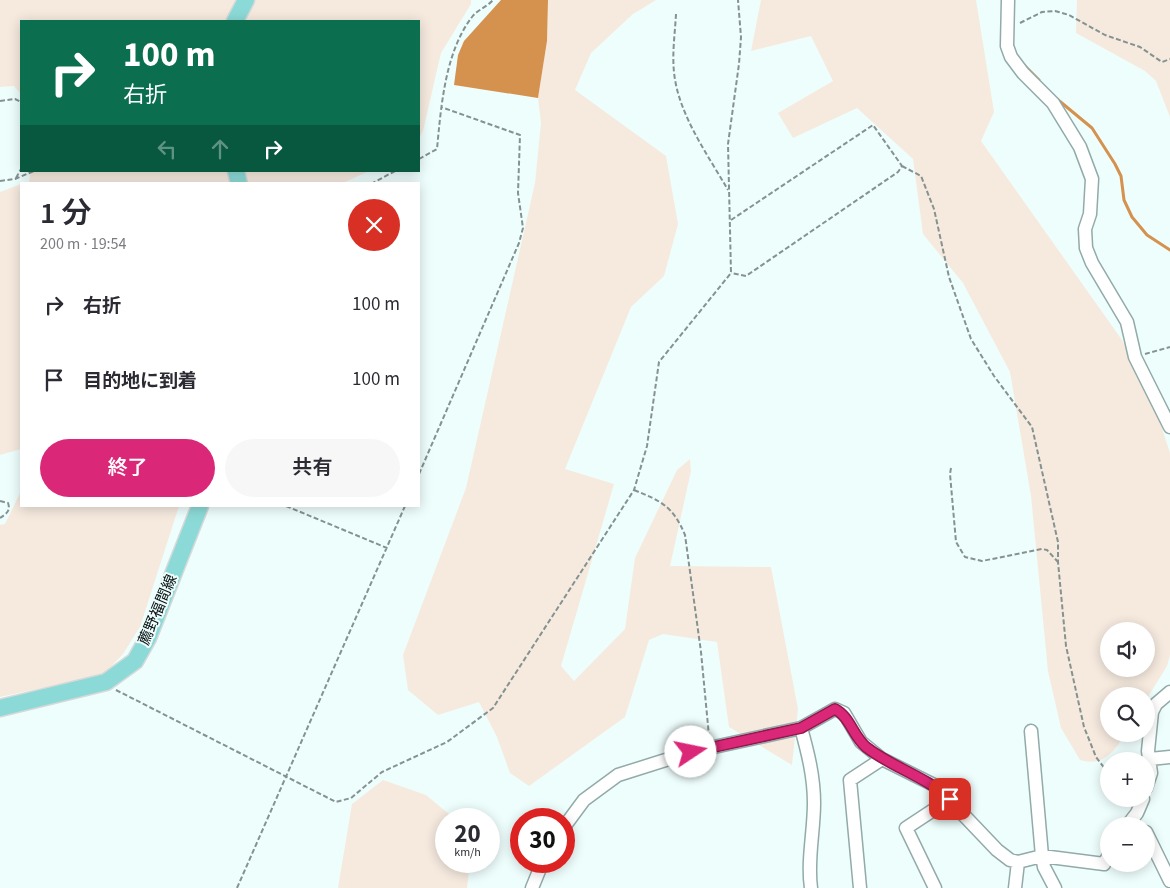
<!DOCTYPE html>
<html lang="ja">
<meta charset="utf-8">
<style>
:root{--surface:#fff;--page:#f7f7f7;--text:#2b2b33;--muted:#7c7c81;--accent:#db2777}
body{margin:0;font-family:"Source Sans 3","Noto Sans JP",sans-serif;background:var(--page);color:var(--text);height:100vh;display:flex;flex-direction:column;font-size:19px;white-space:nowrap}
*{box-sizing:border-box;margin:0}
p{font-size:16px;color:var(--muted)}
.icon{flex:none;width:28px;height:28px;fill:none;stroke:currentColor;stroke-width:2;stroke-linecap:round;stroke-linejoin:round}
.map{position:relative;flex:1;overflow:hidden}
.details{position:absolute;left:20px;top:182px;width:400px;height:325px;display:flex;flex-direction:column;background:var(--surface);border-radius:0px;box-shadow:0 2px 12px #0003}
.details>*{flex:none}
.banner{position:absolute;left:20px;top:20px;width:400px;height:152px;border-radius:0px;box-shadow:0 2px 12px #0003;background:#0b6e4f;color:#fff;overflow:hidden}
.controls{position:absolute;left:1100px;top:622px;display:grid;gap:10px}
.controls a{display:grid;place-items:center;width:55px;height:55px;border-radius:50%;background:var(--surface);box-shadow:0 2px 12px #0003;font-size:25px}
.speed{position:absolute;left:435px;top:808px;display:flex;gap:10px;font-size:25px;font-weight:700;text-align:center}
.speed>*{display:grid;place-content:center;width:65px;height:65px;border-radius:50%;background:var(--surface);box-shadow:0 2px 12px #0003;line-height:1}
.speed small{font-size:12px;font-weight:400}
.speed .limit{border:8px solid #d22;background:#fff;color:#111}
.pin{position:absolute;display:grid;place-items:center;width:42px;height:42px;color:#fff;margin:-21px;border-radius:10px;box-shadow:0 2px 8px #0006}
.me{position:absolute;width:55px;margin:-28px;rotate:79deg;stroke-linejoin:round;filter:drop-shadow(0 0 4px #0008)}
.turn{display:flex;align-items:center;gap:18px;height:105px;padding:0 20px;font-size:22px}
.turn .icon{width:65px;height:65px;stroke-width:2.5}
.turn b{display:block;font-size:35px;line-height:42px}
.lanes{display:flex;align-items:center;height:48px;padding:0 20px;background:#0003;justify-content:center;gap:25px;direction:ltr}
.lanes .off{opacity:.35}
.round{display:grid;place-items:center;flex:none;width:52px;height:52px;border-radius:26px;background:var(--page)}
.head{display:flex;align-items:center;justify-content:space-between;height:85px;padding:0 20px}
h1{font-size:30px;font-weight:600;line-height:38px}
.cta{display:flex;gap:10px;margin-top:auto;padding:10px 20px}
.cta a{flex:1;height:58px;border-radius:30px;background:var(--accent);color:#fff;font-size:20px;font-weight:600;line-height:58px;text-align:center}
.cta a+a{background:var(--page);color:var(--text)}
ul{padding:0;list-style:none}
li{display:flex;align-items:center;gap:15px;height:75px;padding:0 20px}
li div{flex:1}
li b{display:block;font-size:19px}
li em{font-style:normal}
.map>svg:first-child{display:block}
</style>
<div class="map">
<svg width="1170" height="888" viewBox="0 0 1170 888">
<rect width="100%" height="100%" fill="#eefefc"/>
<path fill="#f6eadf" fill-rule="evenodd" d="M0,0H471V4L441,53L423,131L419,138V21H21V94L14,86L0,87Z
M548,0H656L633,14L591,53L575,90L666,156L678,224L664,276L631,307L565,469L614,484L561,666L574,681L625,629L635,558L677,470L690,459L691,471L670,566L771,567L798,709L792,765L729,727L717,642L663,634L649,640L625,717L529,786L510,773L497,737L479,702L438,715L408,690L403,655L466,488L535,183L541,123L538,98L547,41Z
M761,0H976L994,112L981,141L1122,340L1153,401L1170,453V655L1167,666L1146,700V696H1109V734H1125C1114,752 1103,767 1080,760L1061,728L1048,671L1031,496L1010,372L963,283L923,234L913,159L857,108L793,138L778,113L833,81L811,36L751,51ZM1109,631H1146V669H1109Z
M1077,0H1170V117L1156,81L1145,71L1076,33Z
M31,171H369L341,184H23L29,182Z
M21,184V449L0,455V192Z
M21,491V506H179L140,627L123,654L103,675L0,697V525L5,524Z
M383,780L426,795L455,819H446V861H470L467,888H338L352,804Z"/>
<path fill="#d5914e" d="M501,0H548L547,41L538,98L454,85L458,55L464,41Z"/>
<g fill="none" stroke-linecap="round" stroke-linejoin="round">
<path stroke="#d5914e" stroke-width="3" d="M1024,65L1039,80
M1057,99L1092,128L1115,164L1121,176L1124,200L1132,217L1147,235L1170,250"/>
<defs>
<path id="minor" d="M1008,0L1007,46L1011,57L1023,73L1053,103L1080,147L1092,179L1090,214L1085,229L1086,248L1092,263L1127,322L1135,357L1170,427
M801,728C808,753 814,777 814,803C814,832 807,860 811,888
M1031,731L1042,856L1044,867L1055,888
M1150,759L1170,757
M1146,788L1151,773L1148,751L1152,712L1156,704L1170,692
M1127,826L1137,813L1143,799
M564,827L584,800L618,775L691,752L801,728L835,709L844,713L861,742L882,759L936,786L997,850L1010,860L1018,862L1042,856L1104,864L1109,855
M1146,832L1170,881
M532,888L543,861
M860,888L850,780L882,759
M935,888L906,828L950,799
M1015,888L1018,862"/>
<path id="major" d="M235,21L246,0
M236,171L239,184
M0,708L106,682L135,661L148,638L200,506"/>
</defs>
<use href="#minor" stroke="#92aba9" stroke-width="15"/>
<use href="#major" stroke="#d7d9d9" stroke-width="19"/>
<path stroke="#859291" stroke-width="2" stroke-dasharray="5 2.5" stroke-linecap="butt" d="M676,14C675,33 672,53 674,72C678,114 708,155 728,190
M1020,23L1042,12L1055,11L1069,15L1105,35L1140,47L1162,62L1170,59
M0,101L15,99L21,102
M419,159L437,149C441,107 445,52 472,17C477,10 487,7 493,0
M902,166L921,176L934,209L949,277L971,339L994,376L1032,427L1058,542V562L1066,646L1084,727L1096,757L1109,774
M16,178L21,169
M0,181L15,179L34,171
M371,184L395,171
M731,220L873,125L902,166L898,172L746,276L731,273
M1145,354L1170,347
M951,468L950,474L956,542L965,557L982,561L1042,549L1047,550L1058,562
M419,474L519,243L523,228L518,193L520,135L441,107
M634,490C661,501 673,506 685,535L701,652L709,736
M0,501L8,503C11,511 6,514 0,518
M286,506L387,548
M116,690L336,802L351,798L382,772L447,742L493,708L634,490L647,446L659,362L731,273L728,144L739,64L741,37L738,0
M237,888L405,506"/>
<use href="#minor" stroke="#fff" stroke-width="12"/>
<use href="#major" stroke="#8cdad7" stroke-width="16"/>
</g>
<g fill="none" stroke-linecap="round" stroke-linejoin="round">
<defs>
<path id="route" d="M691,752L801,728L835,709C850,717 853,736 866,747C893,768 925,776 950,799"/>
</defs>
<use href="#route" stroke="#8e194d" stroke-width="12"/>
<use href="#route" stroke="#db2777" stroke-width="9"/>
</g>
<g text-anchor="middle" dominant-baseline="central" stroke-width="4" stroke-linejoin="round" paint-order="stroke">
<g font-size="15" fill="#060f0f" stroke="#eefefc">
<text transform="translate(158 610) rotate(-67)">薦野福間線</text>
</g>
</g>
</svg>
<div class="controls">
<a><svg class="icon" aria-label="sound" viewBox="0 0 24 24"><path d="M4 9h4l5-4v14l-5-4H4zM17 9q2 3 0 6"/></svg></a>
<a><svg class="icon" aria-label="search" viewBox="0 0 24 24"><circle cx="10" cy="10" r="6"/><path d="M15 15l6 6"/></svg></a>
<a>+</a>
<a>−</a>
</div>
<div class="speed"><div>20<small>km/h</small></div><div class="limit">30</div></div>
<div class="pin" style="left:950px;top:799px;background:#d93025"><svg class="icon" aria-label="arrive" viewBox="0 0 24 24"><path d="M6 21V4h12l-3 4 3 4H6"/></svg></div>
<svg class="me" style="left:691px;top:752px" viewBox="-20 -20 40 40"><circle r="19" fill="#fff"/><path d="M0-13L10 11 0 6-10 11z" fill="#db2777"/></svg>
<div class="banner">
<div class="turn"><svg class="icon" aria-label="right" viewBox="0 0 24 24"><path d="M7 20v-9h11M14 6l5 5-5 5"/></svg><div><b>100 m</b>右折</div></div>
<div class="lanes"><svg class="icon off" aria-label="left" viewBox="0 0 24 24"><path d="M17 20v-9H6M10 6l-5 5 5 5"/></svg><svg class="icon off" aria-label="ahead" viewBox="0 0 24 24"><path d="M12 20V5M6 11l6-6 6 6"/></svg><svg class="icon" aria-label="right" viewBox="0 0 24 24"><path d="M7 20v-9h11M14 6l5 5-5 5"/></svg></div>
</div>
<section class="details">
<div class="head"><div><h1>1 分</h1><p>200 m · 19:54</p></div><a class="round" style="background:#d93025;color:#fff"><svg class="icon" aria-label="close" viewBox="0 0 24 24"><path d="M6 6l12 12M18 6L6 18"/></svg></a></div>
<ul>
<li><svg class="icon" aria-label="right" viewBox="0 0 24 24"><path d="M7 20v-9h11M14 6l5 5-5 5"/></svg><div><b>右折</b></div><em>100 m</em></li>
<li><svg class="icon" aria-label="arrive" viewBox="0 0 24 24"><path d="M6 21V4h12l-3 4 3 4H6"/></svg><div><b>目的地に到着</b></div><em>100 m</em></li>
</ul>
<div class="cta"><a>終了</a><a>共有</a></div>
</section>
</div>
